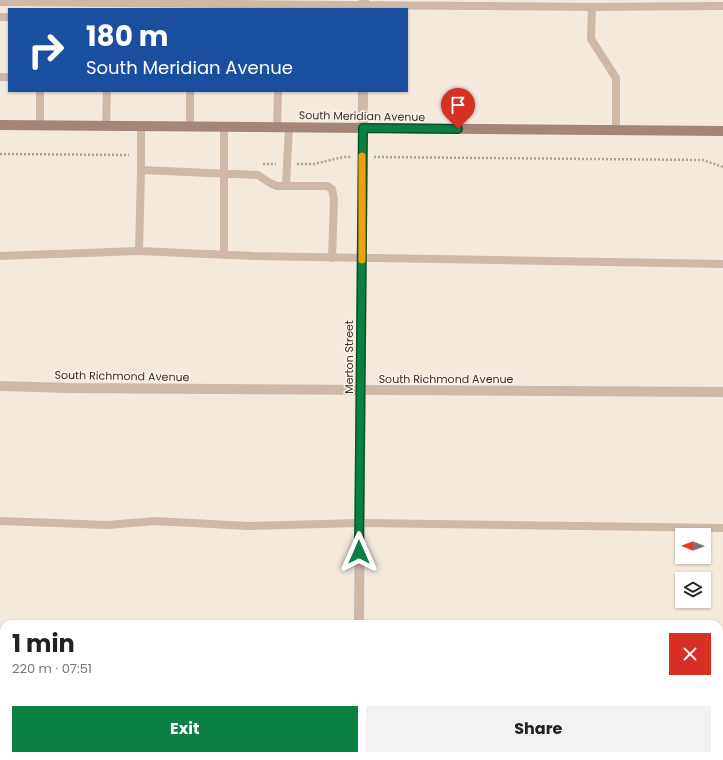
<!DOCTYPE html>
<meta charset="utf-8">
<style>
:root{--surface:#fff;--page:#f2f2f2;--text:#222;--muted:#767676;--accent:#0b8043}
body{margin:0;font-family:Poppins,sans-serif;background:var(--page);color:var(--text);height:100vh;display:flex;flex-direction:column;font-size:15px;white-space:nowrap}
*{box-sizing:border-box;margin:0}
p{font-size:13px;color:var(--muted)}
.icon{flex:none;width:22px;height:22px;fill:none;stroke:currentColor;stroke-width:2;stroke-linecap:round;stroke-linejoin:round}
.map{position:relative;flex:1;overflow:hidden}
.panel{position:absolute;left:0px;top:620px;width:723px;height:140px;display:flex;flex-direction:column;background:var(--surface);border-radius:12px 12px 0 0;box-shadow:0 1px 3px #0004}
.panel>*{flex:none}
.guide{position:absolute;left:8px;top:8px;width:400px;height:84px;border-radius:0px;box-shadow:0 1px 3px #0004;background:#1a4fa0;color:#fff;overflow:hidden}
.needle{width:26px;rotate:271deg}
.buttons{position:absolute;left:675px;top:528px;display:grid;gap:8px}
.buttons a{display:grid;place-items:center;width:36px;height:36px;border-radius:0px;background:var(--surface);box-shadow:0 1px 3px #0004;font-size:20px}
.pin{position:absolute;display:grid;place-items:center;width:34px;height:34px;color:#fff;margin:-41px -17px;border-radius:50% 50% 50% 0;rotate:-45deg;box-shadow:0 0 4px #0007}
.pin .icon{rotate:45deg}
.me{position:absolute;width:44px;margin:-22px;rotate:0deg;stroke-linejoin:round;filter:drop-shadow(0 0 3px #0008)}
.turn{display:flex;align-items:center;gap:14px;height:84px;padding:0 12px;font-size:18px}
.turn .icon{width:52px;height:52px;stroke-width:2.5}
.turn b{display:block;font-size:28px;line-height:34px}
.round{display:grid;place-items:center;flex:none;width:42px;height:42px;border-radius:0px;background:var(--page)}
.overview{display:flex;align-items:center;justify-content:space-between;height:68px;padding:0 12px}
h1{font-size:24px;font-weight:700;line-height:30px}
.cta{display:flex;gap:8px;margin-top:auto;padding:8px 12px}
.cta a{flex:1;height:46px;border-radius:0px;background:var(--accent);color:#fff;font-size:16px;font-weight:700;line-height:46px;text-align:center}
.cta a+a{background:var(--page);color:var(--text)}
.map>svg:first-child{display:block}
</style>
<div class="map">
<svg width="723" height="760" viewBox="0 0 723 760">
<rect width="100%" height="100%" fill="#f4e9dd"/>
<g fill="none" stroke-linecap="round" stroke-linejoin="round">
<path stroke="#baa292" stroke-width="2.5" stroke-dasharray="2 2" stroke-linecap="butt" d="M0,154L129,155
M374,157L703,160L723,167
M263,164H276
M297,164H314L343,157H351
M0,673H4
M184,760V756"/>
<path stroke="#ceb8a8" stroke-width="8" d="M0,2L592,7L723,6
M592,7L591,39L616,78V130
M0,17H9
M0,77H9
M190,91V127
M40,125V91
M106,126L107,91
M141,126V170
M224,127V255
M277,127L278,91
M286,186L289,127
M139,251L141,170L258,175L270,183L277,186H327L332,189L334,199L332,258
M0,256L139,251L254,256L723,264
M0,521L108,525L155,521L248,526L360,523L723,528
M0,755H4
M89,756L92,760
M49,760V756"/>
<path stroke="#ceb8a8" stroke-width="10" d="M364,9V0
M0,386L70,388L723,392
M359,624L363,91
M0,650H4
M719,656H723
M356,760V756
M582,760V756"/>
<path stroke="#a28679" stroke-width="10" d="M0,125L723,131"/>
</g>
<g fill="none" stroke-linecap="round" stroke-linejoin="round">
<defs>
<path id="route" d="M359,552L363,128L458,129"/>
</defs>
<use href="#route" stroke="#07532c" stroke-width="10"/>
<use href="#route" stroke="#0b8043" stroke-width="7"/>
<path stroke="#f59e0b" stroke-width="7" d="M362,260V156"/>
</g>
<g text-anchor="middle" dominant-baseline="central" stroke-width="3" stroke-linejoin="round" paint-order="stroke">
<g font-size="11" fill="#3a2d29" stroke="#fbf3ea">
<text transform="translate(362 116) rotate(1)">South Meridian Avenue</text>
<text transform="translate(349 357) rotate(-90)">Merton Street</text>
<text transform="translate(122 376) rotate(1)">South Richmond Avenue</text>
<text x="446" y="379">South Richmond Avenue</text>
</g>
</g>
</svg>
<div class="buttons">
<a><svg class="needle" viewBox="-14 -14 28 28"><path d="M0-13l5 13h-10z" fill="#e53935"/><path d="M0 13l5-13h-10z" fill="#767676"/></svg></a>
<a><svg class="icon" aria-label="layers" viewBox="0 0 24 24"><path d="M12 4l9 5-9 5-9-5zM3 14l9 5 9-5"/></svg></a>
</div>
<div class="pin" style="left:458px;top:129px;background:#d93025"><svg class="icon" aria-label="arrive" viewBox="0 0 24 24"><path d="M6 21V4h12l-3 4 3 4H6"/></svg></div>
<svg class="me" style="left:359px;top:552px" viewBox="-20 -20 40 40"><path d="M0-17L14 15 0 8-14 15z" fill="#0b8043" stroke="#fff" stroke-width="4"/></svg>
<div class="guide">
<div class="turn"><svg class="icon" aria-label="right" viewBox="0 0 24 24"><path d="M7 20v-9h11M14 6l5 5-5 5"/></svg><div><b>180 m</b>South Meridian Avenue</div></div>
</div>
<section class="panel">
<div class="overview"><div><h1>1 min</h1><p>220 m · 07:51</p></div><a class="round" style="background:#d93025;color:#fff"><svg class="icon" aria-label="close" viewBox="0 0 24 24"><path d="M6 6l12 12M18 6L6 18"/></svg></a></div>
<div class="cta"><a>Exit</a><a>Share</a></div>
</section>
</div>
